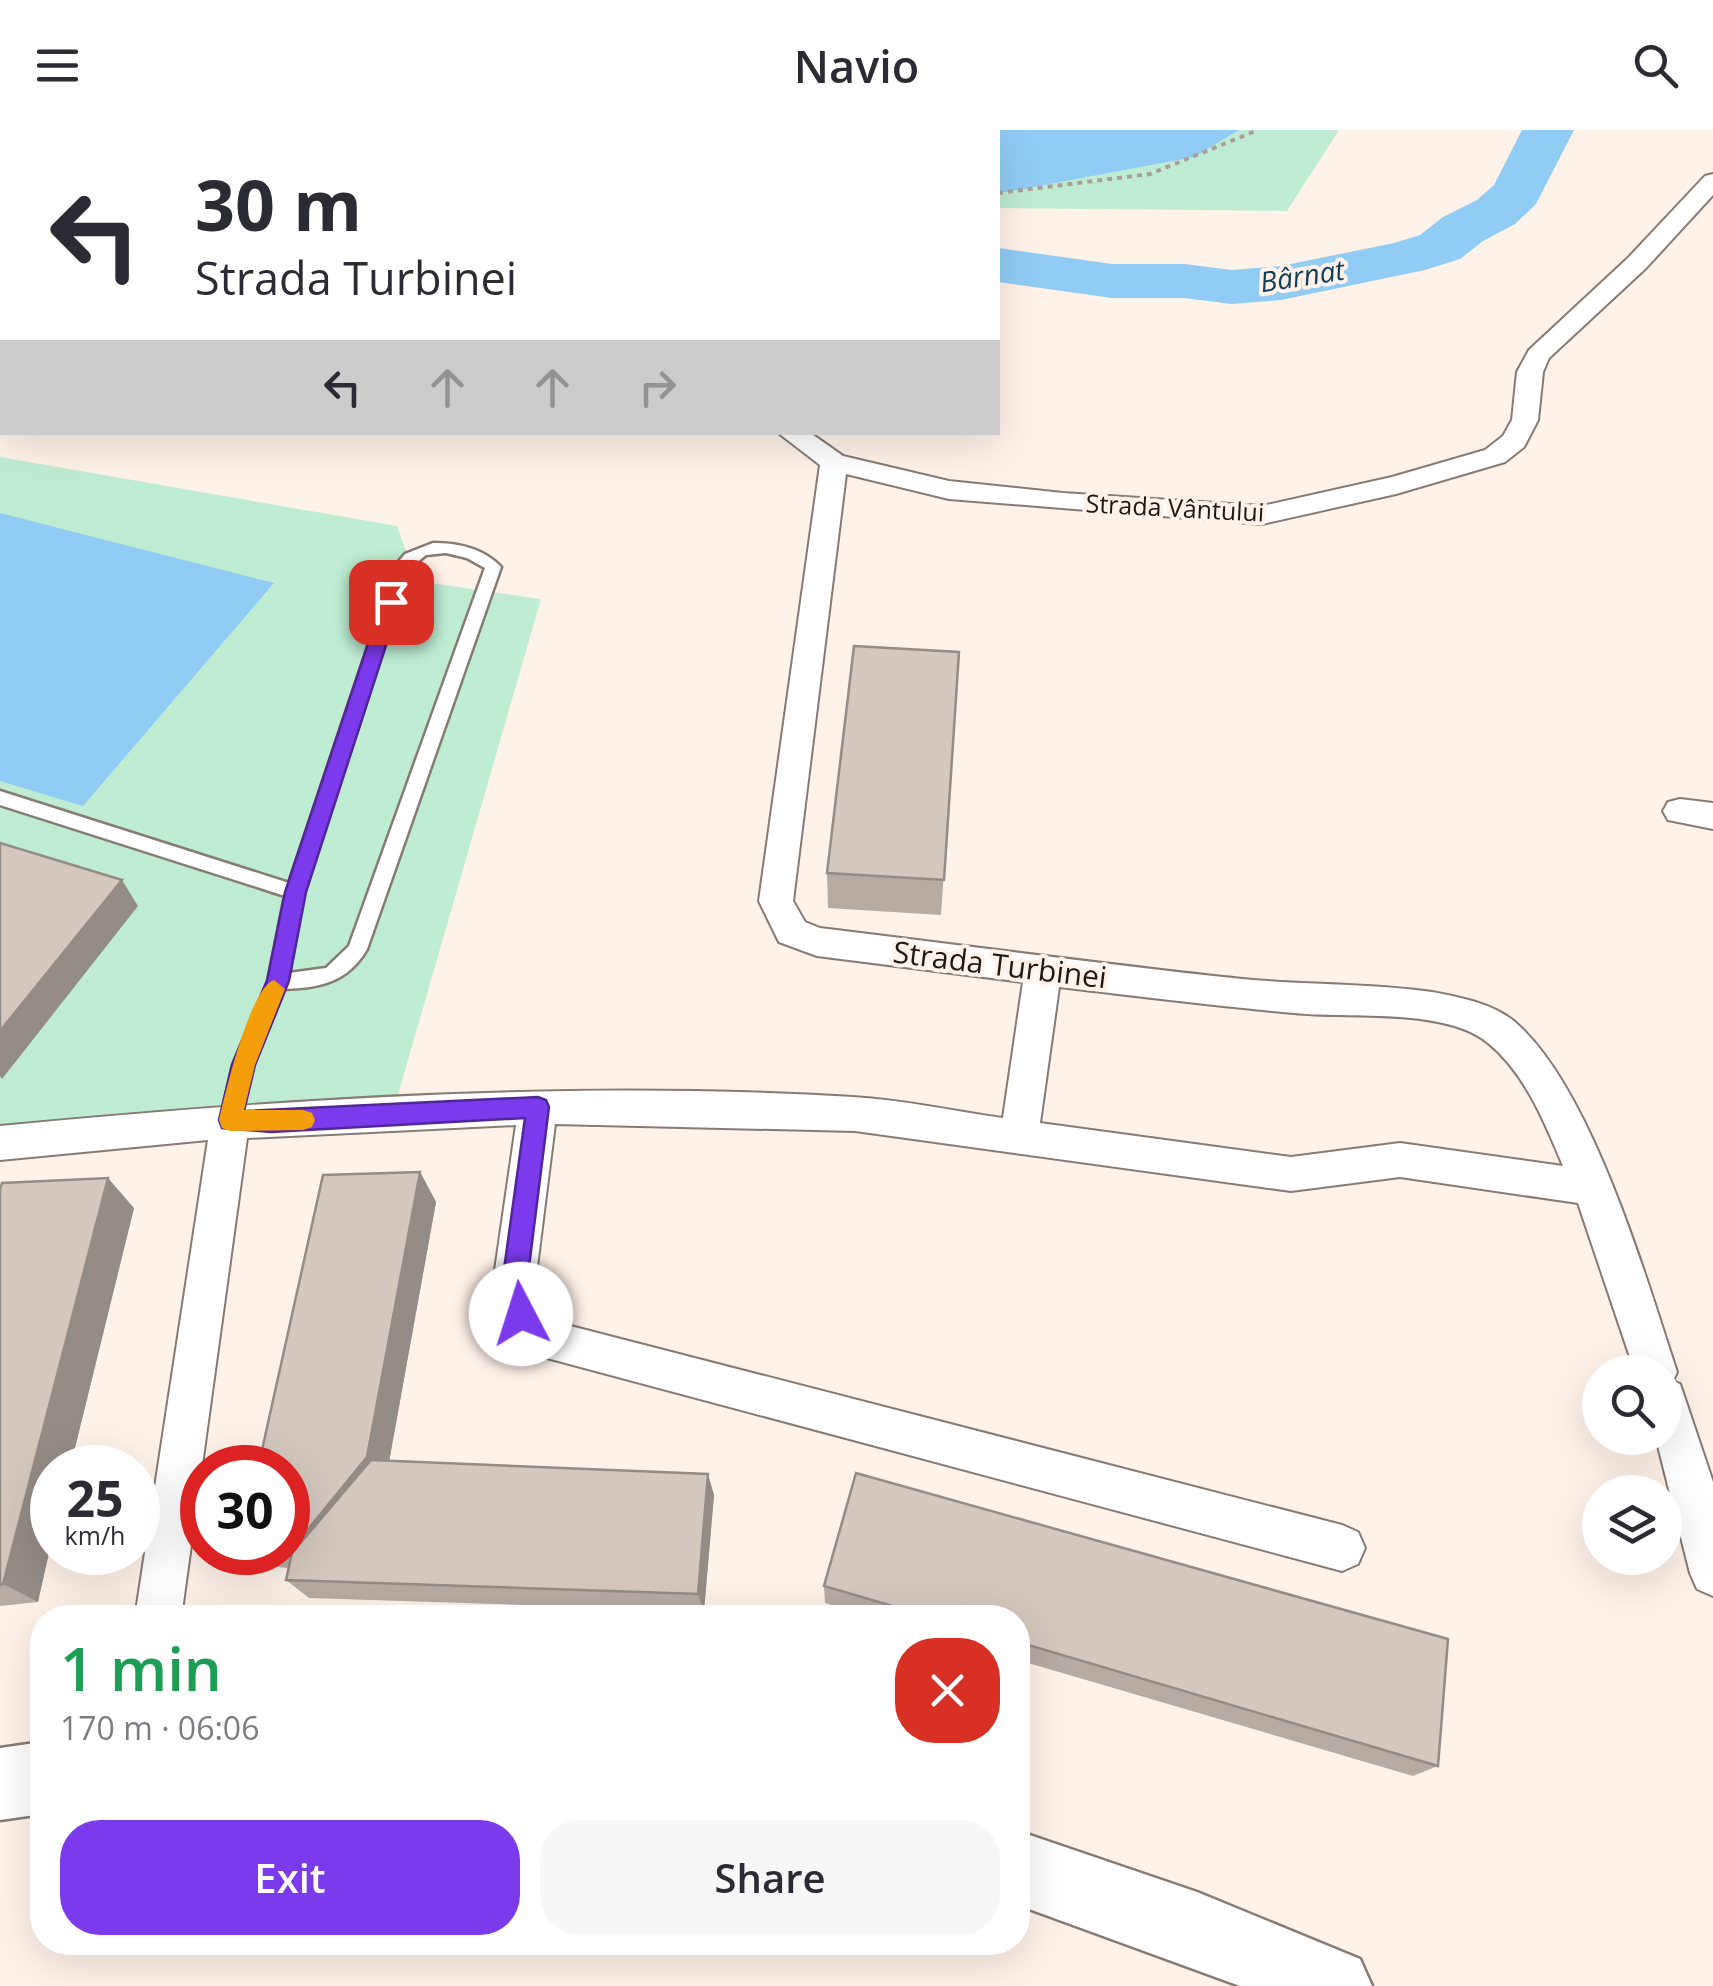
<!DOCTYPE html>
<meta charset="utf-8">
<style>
:root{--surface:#fff;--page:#f7f7f7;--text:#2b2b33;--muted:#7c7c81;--accent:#7c3aed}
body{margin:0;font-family:"Open Sans",sans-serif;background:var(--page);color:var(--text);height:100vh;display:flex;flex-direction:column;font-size:38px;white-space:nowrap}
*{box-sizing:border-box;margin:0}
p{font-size:32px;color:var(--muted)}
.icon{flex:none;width:55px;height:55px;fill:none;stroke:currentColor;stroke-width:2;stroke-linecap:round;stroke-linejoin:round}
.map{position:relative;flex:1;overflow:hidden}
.drawer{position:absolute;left:30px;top:1475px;width:1000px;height:350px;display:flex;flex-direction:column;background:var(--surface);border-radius:40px;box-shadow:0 10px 40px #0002}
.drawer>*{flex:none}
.guide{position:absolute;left:0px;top:0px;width:1000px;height:305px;box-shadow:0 10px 40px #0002;background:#fff;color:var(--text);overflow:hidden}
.controls{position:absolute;left:1582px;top:1225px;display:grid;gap:20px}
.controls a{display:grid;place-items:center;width:100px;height:100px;border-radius:50%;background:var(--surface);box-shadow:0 10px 40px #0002;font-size:50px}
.speed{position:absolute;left:30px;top:1315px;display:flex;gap:20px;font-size:50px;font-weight:700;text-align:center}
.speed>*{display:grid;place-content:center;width:130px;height:130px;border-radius:50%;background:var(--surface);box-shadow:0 10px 40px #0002;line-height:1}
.speed small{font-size:25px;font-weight:400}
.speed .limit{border:15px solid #d22;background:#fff;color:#111}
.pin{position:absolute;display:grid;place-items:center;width:85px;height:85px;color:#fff;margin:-42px;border-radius:20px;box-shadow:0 5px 15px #0006}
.me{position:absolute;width:110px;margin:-55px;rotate:355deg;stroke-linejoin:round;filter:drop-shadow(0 0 8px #0008)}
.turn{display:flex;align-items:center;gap:35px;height:210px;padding:0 30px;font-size:45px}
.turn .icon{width:130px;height:130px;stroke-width:2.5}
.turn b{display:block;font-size:70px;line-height:85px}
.lanes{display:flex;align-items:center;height:95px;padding:0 30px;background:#0003;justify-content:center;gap:50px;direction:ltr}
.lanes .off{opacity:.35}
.round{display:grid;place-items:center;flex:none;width:105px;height:105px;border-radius:40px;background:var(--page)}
.headline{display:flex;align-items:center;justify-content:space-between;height:170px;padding:0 30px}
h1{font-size:60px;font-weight:600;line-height:75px;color:#1e9e55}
.cta{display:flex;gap:20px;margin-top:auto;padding:20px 30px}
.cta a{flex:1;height:115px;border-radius:40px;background:var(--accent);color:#fff;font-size:40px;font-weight:600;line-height:115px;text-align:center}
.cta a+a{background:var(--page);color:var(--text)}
header{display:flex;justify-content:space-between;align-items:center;height:130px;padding:0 30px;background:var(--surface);font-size:45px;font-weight:600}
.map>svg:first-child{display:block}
</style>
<header><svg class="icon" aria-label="menu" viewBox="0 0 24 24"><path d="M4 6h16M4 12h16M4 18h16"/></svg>Navio<svg class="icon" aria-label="search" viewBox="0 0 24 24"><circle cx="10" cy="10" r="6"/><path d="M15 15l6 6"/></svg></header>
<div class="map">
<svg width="1713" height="1856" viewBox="0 0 1713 1856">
<rect width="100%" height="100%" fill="#fff2e9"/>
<path fill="#bfedd3" d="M0,0H1339L1287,81L998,78V2H2L0,69Z
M0,327L397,396L417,451L541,469L389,996L0,1013Z"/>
<path fill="#91ccf5" d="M0,0H1239L1194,27L1006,62H998V2H2V26Z
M0,383L274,453L83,676L0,651Z"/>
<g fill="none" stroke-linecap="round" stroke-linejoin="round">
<path fill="#91ccf5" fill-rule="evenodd" d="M1522,0H1574L1536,74L1515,94L1483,111L1460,129L1425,140L1281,170L1232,174L1184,168H1112L998,152V118L1112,134H1184L1232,140L1281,136L1394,113L1420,105L1443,87L1477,70L1494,55Z
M0,96H2V130H0Z"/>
<defs>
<path id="service" d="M433,413C458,413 483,418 501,437L367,819C348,852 320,858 284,859L253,935L240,991L237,997L230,1000L223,997L220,991L233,935L268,851L285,766L0,675V661L289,753L395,436L405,424ZM446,423L467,428L485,438L349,816L326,838L289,843L304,762L410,438L426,425Z"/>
<path id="minor" d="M1713,44V65L1646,138L1549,228L1543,242L1538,290L1524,317L1505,332L1396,364L1262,394L949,369L846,344L793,771L805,792L820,798C961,815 1101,834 1242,849C1305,855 1369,853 1432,862C1459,867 1495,874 1516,893C1592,960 1645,1145 1677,1242L1673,1251L1680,1254L1713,1352V1466L1697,1459L1690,1443L1656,1308H1665V1242H1635L1578,1073L1400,1047L1291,1061L855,1001L555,994L534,1161L538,1172L559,1193L1342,1395L1358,1402L1365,1418L1358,1434L1342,1441L532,1224L506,1198L492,1161L516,995L247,1008L181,1488H135L208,1010L0,1030V996C283,969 569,950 853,967C903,970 953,981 1003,988L1023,852L817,826L779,812L759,771L820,335L777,302H809L843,326L949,351L1063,363L1262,376L1392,347L1485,320L1503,306L1512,290L1517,242L1529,220L1628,128L1705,46ZM1059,857C1137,866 1215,876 1294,883C1348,889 1445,877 1488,913C1525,943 1545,993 1563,1036L1400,1013L1291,1027L1040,993Z
M1680,669L1713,673V699L1668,690L1663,681L1668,672Z"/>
<path id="primary" d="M42,1612V1684L0,1690V1618Z
M1018,1701L1197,1762L1360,1829L1372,1856H1240L1018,1775Z"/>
</defs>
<use href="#service" stroke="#867b73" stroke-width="5"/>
<use href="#minor" stroke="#867b73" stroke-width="4"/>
<use href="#primary" stroke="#867b73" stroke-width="5"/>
<path stroke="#a9a099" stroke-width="4" stroke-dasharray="5 5" stroke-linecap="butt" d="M998,63L1150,44L1258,0"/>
<use href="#service" fill="#fff" fill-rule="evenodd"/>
<use href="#minor" fill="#fff" fill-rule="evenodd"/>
<use href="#primary" fill="#fff" fill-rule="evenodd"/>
</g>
<path fill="#b6aca4" d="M959,522L941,785L828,778L827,743Z
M420,1042L436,1072L389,1331L714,1365L704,1481L309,1468L286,1450L289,1438L266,1436L247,1422H288V1338Z
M0,1059L134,1078L70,1338H52L38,1472L0,1476Z
M856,1343L1448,1509L1438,1636L1413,1646L1018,1530V1488H874L825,1473L824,1456Z"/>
<path fill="#948c86" d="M122,750L138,776L2,949L0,946V901Z
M420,1042L436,1072L386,1349L313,1439L291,1420Z
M108,1048L134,1078L70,1338H52V1410L38,1472L3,1454Z
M708,1344L714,1365L704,1481L698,1464Z"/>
<path fill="#d4c8bf" stroke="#948c86" stroke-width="2.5" d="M854,516L959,522L944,750L827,743Z
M0,713L122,750L0,901Z
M420,1042L367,1327L291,1420H288V1338H258L323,1045Z
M108,1048L3,1454L0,1455V1059L2,1053Z
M371,1330L708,1344L698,1464L286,1450L292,1423Z
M856,1343L1448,1509L1438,1636L1018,1512V1488H933L824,1456Z"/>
<path fill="#7c3aed" stroke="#51269a" stroke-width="2.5" d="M391,466L400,472L306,762L289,851L255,935L244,981L538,967L546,970L549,977L526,1161L533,1184L530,1192L521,1195L512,1192L501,1161L525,988L271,1002L222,998L219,990L232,935L267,851L285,762L382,472Z"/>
<path fill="#f59e0b" d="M274,850L285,859L255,935L244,980H303L312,983L315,990L312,997L303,1000L230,1001L222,998L219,990C225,964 250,858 274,850Z"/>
<g text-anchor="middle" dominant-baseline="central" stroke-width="8" stroke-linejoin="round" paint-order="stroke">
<g font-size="25" fill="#1e1916" stroke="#fff2e9">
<text transform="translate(1175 377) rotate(3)">Strada Vântului</text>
</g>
<g font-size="28" font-style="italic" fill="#0f3f5a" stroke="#fff2e9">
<text transform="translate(1302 145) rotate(-9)">Bârnat</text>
</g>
<g font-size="30" fill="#1e1916" stroke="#fff2e9">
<text transform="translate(1000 834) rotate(7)">Strada Turbinei</text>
</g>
</g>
</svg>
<div class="controls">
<a><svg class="icon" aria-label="search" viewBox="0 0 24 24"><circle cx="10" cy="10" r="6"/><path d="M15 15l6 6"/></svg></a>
<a><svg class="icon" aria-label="layers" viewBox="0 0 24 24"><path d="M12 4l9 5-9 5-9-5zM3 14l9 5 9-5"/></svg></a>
</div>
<div class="speed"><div>25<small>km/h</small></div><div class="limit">30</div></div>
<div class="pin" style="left:391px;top:472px;background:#d93025"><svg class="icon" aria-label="arrive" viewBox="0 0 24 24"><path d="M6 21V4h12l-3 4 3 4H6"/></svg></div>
<svg class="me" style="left:521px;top:1184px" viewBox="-20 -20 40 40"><circle r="19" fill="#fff"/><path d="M0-13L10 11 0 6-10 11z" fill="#7c3aed"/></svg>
<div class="guide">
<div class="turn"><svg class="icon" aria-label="left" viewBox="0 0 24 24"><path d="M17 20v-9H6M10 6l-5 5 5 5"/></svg><div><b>30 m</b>Strada Turbinei</div></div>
<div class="lanes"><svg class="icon" aria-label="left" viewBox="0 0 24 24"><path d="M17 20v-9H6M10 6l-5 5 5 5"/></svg><svg class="icon off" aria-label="ahead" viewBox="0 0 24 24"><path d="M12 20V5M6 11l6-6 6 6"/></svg><svg class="icon off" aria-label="ahead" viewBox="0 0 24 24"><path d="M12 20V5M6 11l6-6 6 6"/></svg><svg class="icon off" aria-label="right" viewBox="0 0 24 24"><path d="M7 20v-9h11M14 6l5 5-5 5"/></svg></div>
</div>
<section class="drawer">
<div class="headline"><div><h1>1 min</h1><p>170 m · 06:06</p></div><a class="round" style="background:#d93025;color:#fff"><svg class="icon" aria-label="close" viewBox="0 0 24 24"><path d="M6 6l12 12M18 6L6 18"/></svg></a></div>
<div class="cta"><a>Exit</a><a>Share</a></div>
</section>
</div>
